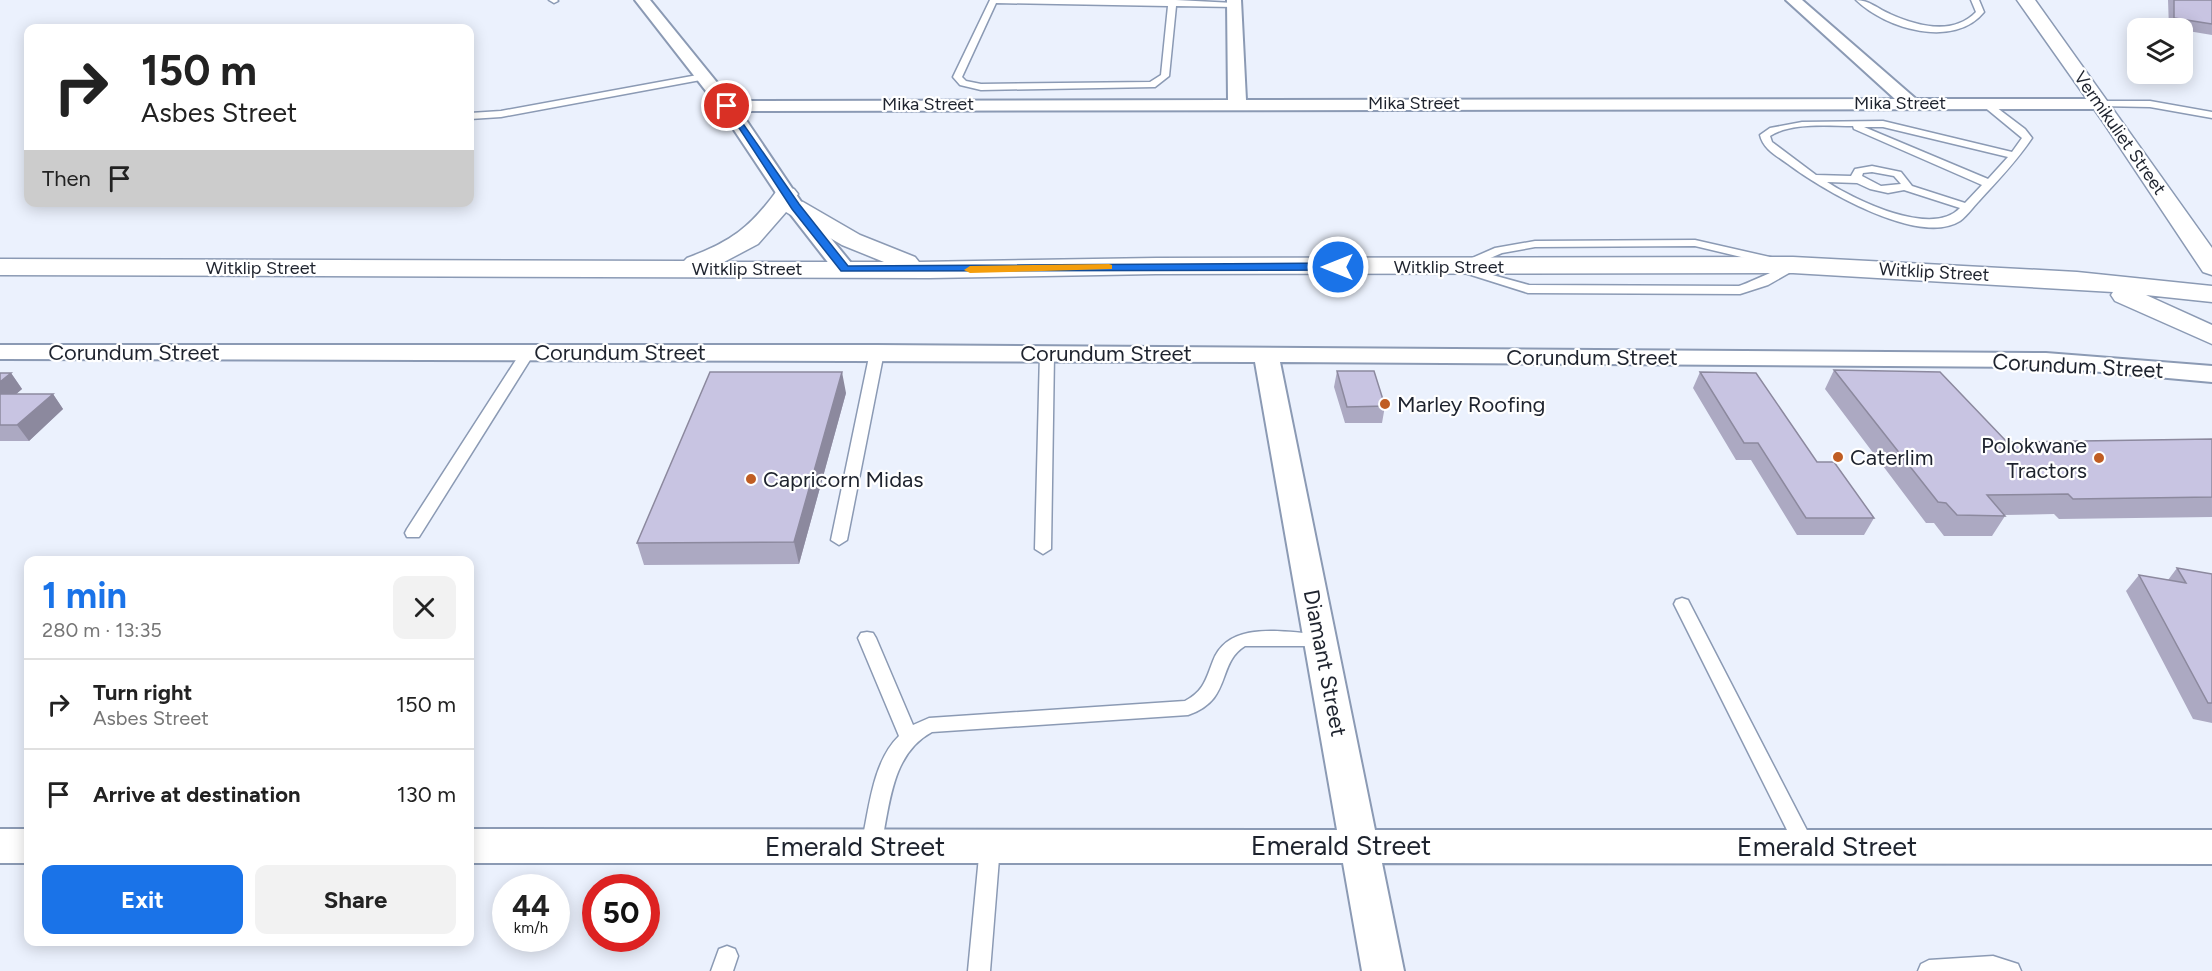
<!DOCTYPE html>
<meta charset="utf-8">
<style>
:root{--surface:#fff;--page:#f2f2f2;--text:#222;--muted:#767676;--line:#e0e0e0;--accent:#1a73e8}
body{margin:0;font-family:Figtree,sans-serif;background:var(--page);color:var(--text);height:100vh;display:flex;flex-direction:column;font-size:22px;white-space:nowrap}
*{box-sizing:border-box;margin:0}
p{font-size:20px;color:var(--muted)}
.icon{flex:none;width:33px;height:33px;fill:none;stroke:currentColor;stroke-width:2;stroke-linecap:round;stroke-linejoin:round}
.map{position:relative;flex:1;overflow:hidden}
.side{position:absolute;left:24px;top:556px;width:450px;height:390px;display:flex;flex-direction:column;background:var(--surface);border-radius:12px;box-shadow:0 3px 15px #0003}
.side>*{flex:none}
.top-card{position:absolute;left:24px;top:24px;width:450px;height:183px;border-radius:12px;box-shadow:0 3px 15px #0003;background:#fff;color:var(--text);overflow:hidden}
.controls{position:absolute;left:2127px;top:18px;display:grid;gap:12px}
.controls a{display:grid;place-items:center;width:66px;height:66px;border-radius:12px;background:var(--surface);box-shadow:0 3px 15px #0003;font-size:30px}
.speed{position:absolute;left:492px;top:874px;display:flex;gap:12px;font-size:30px;font-weight:700;text-align:center}
.speed>*{display:grid;place-content:center;width:78px;height:78px;border-radius:50%;background:var(--surface);box-shadow:0 3px 15px #0003;line-height:1}
.speed small{font-size:15px;font-weight:400}
.speed .limit{border:9px solid #d22;background:#fff;color:#111}
.pin{position:absolute;display:grid;place-items:center;width:51px;height:51px;color:#fff;margin:-26px;border:3px solid #fff;border-radius:50%;box-shadow:0 2px 6px #0007}
.me{position:absolute;width:66px;margin:-33px;rotate:270deg;stroke-linejoin:round;filter:drop-shadow(0 0 4px #0008)}
.turn{display:flex;align-items:center;gap:21px;height:126px;padding:0 18px;font-size:27px}
.turn .icon{width:78px;height:78px;stroke-width:2.5}
.turn b{display:block;font-size:42px;line-height:51px}
.then{display:flex;align-items:center;height:57px;padding:0 18px;background:#0003;gap:12px;font-size:22px}
.round{display:grid;place-items:center;flex:none;width:63px;height:63px;border-radius:12px;background:var(--page)}
.summary{display:flex;align-items:center;justify-content:space-between;height:102px;padding:0 18px}
h1{font-size:36px;font-weight:700;line-height:45px;color:var(--accent)}
.action{display:flex;gap:12px;margin-top:auto;padding:12px 18px}
.action a{flex:1;height:69px;border-radius:12px;background:var(--accent);color:#fff;font-size:24px;font-weight:700;line-height:69px;text-align:center}
.action a+a{background:var(--page);color:var(--text)}
ul{padding:0;list-style:none}
li{display:flex;align-items:center;gap:18px;height:90px;padding:0 18px;border-top:2px solid var(--line)}
li div{flex:1}
li b{display:block;font-size:22px}
li em{font-style:normal}
.map>svg:first-child{display:block}
</style>
<div class="map">
<svg width="2212" height="971" viewBox="0 0 2212 971">
<rect width="100%" height="100%" fill="#ebf1fd"/>
<g fill="none" stroke-linecap="round" stroke-linejoin="round">
<defs>
<path id="lane" d="M549,0H557L558,1L554,3Z
M990,0H1176L1234,3L1238,5L1234,7L1176,6L1169,76L1155,87L981,90L960,85L953,77ZM996,3L1168,6L1161,75L1150,82L981,84L966,81L962,77Z
M1856,0C1869,0 1878,9 1890,14C1917,26 1953,36 1976,12L1971,0H1979L1984,12C1954,49 1886,29 1856,0Z
M703,74L706,75V79L501,117L470,119V113L501,111Z
M1982,101H1988L2025,129L2032,138C2016,162 1998,180 1979,201C1973,207 1967,216 1960,221C1919,247 1821,189 1788,164C1777,156 1763,149 1760,135L1770,128L1802,122L1883,121L2012,152L2022,138L1982,105ZM1853,126L1854,129L1982,185L1965,203L1912,186L1901,172L1872,166L1855,169L1851,176L1816,175L1772,142L1770,136C1792,122 1827,126 1853,126ZM1864,127H1883L2008,157L1988,179ZM1872,172L1894,176L1901,184L1881,186L1862,176L1863,173ZM1827,182L1857,183L1870,189L1888,193L1904,190L1960,208C1932,238 1855,200 1827,182Z
M2101,101H2150L2212,112V118L2150,107L2098,106V102Z
M1695,240L1783,260L1785,262L1779,266L1695,246L1535,247L1502,253L1467,268L1529,285L1739,286C1752,282 1792,261 1801,263L1803,265L1768,285L1740,294L1528,293L1449,268L1495,248L1535,241Z
M528,348L535,352L419,537H407L405,533L407,529L521,352Z
M877,348L884,352L847,540L839,545L831,540L870,352Z
M1047,349L1054,353L1051,549L1043,554L1035,549L1040,353Z
M1682,598L1688,600L1690,604L1812,840L1815,846L1812,852L1805,855L1798,852L1674,604L1676,600Z
M867,632L873,633L876,638L913,725L929,718L1185,701C1204,691 1206,679 1213,661C1229,619 1285,633 1321,634L1327,635L1330,640L1327,645L1321,646H1245C1216,664 1233,700 1188,715L932,732C891,754 890,805 881,846L878,852L871,855L864,852L861,846C869,811 872,762 899,736L858,638L861,633Z
M990,837L997,840L1000,846L990,971H968L980,846L983,840Z
M727,946L735,949L738,956L733,971H711L719,949Z
M1993,956L2018,964L2021,971H1918L1921,964L1929,960Z"/>
<path id="street" d="M635,0H650L732,101L1228,100L1227,0H1241L1246,100L1895,99L1786,0H1802L1916,99H2101L2110,104L2101,109L740,111L802,203L856,269L853,274H837L788,211L720,109Z
M0,345H877L2046,353L2212,366V382L2046,367L1280,362L1375,830H2212V864L1382,863L1404,971H1362L1343,863H470V829L1337,830L1255,362L0,359Z
M0,829H28V863H0Z"/>
<path id="secondary" d="M2017,0H2035L2212,248V275L2203,272L2103,122Z
M786,187L794,189L798,194L794,200L803,202L860,235L915,257L919,262L1156,258L1793,257L2077,272L2212,286V302L2146,295L2212,325V344L2115,301L2111,295L2113,292L1793,273L1156,274L929,278L0,275V259L684,261L687,258C731,242 751,227 778,189ZM786,212L842,245L884,262H724L758,244Z"/>
</defs>
<use href="#lane" stroke="#8b9ab4" stroke-width="3"/>
<use href="#street" stroke="#8b9ab4" stroke-width="4"/>
<use href="#secondary" stroke="#8b9ab4" stroke-width="3"/>
<use href="#lane" fill="#fff" fill-rule="evenodd"/>
<use href="#street" fill="#fff" fill-rule="evenodd"/>
<use href="#secondary" fill="#fff" fill-rule="evenodd"/>
</g>
<path fill="#aca9c2" d="M2168,0H2212V35L2182,30V28H2169Z
M1834,370L2007,442L2212,439V517L2059,519L2054,514L2004,515L2005,516L1992,536H1944L1934,523H1926L1825,389Z
M1337,371L1385,406L1382,423H1345L1334,387Z
M1700,372L1817,462L1874,518L1864,535H1797L1751,460H1736L1693,388Z
M0,373H11L22,389L16,394H53L63,409L29,441H0Z
M846,393L799,564L644,565L637,543Z
M2177,568L2212,574V723L2193,719L2126,591L2139,575L2168,580Z"/>
<path fill="#8c899e" d="M842,372L846,393L799,564L794,542Z
M11,373L22,389L0,408V382Z
M53,394L63,409L29,441L17,425Z"/>
<path fill="#c8c4e2" stroke="#8c899e" stroke-width="1.5" d="M2174,0H2212V24L2174,18Z
M1834,370L1940,372L2007,442L2212,439V497L2073,499L2068,494L1987,495L2005,516L1957,515L1946,503L1938,502Z
M1337,371H1374L1385,406L1347,407Z
M710,372H842L794,542L637,543Z
M1700,372L1756,373L1817,462H1834L1874,518H1806L1758,443H1744Z
M0,373H11L0,382Z
M0,394H53L17,425H0Z
M2177,568L2212,574V703H2208L2139,575L2186,583Z"/>
<path fill="#1a73e8" stroke="#114b97" stroke-width="1.5" d="M724,105H730L799,204L848,266L1338,263L1344,267L1338,270L841,271L792,209Z"/>
<path fill="#f59e0b" d="M1109,264L1112,265V269L970,273L964,270L970,266Z"/>
<g fill="#c05d23" stroke="#fff" stroke-width="2">
<circle cx="1385" cy="404" r="6"/>
<circle cx="1838" cy="457" r="6"/>
<circle cx="2099" cy="458" r="6"/>
<circle cx="751" cy="479" r="6"/>
</g>
<g text-anchor="middle" dominant-baseline="central" stroke-width="4.5" stroke-linejoin="round" paint-order="stroke">
<g font-size="18" fill="#1e232e" stroke="#fff">
<text x="1414" y="103">Mika Street</text>
<text x="1900" y="103">Mika Street</text>
<text x="928" y="104">Mika Street</text>
<text transform="translate(2120 133) rotate(55)">Vermikuliet Street</text>
<text x="1449" y="267">Witklip Street</text>
<text x="261" y="268">Witklip Street</text>
<text x="747" y="269">Witklip Street</text>
<text transform="translate(1934 272) rotate(3)">Witklip Street</text>
</g>
<g font-size="22" fill="#1e232e" stroke="#fff">
<text x="134" y="352">Corundum Street</text>
<text x="620" y="352">Corundum Street</text>
<text x="1106" y="353">Corundum Street</text>
<text x="1592" y="357">Corundum Street</text>
<text transform="translate(2078 366) rotate(3)">Corundum Street</text>
<text transform="translate(1325 663) rotate(79)">Diamant Street</text>
</g>
<g font-size="22" fill="#1e232e" stroke="#fff" text-anchor="start">
<text x="1397" y="404">Marley Roofing</text>
<text x="2087" y="445" text-anchor="end">Polokwane<tspan x="2087" dy="25">Tractors</tspan></text>
<text x="1850" y="457">Caterlim</text>
<text x="763" y="479">Capricorn Midas</text>
</g>
<g font-size="27" fill="#1e232e" stroke="#fff">
<text x="1341" y="845">Emerald Street</text>
<text x="855" y="846">Emerald Street</text>
<text x="1827" y="846">Emerald Street</text>
</g>
</g>
</svg>
<div class="controls">
<a><svg class="icon" aria-label="layers" viewBox="0 0 24 24"><path d="M12 4l9 5-9 5-9-5zM3 14l9 5 9-5"/></svg></a>
</div>
<div class="speed"><div>44<small>km/h</small></div><div class="limit">50</div></div>
<div class="pin" style="left:727px;top:106px;background:#d93025"><svg class="icon" aria-label="arrive" viewBox="0 0 24 24"><path d="M6 21V4h12l-3 4 3 4H6"/></svg></div>
<svg class="me" style="left:1338px;top:267px" viewBox="-20 -20 40 40"><circle r="17" fill="#1a73e8" stroke="#fff" stroke-width="3"/><path d="M0-11L8 9 0 5-8 9z" fill="#fff"/></svg>
<div class="top-card">
<div class="turn"><svg class="icon" aria-label="right" viewBox="0 0 24 24"><path d="M7 20v-9h11M14 6l5 5-5 5"/></svg><div><b>150 m</b>Asbes Street</div></div>
<div class="then">Then<svg class="icon" aria-label="arrive" viewBox="0 0 24 24"><path d="M6 21V4h12l-3 4 3 4H6"/></svg></div>
</div>
<section class="side">
<div class="summary"><div><h1>1 min</h1><p>280 m · 13:35</p></div><a class="round"><svg class="icon" aria-label="close" viewBox="0 0 24 24"><path d="M6 6l12 12M18 6L6 18"/></svg></a></div>
<ul>
<li><svg class="icon" aria-label="right" viewBox="0 0 24 24"><path d="M7 20v-9h11M14 6l5 5-5 5"/></svg><div><b>Turn right</b><p>Asbes Street</p></div><em>150 m</em></li>
<li><svg class="icon" aria-label="arrive" viewBox="0 0 24 24"><path d="M6 21V4h12l-3 4 3 4H6"/></svg><div><b>Arrive at destination</b></div><em>130 m</em></li>
</ul>
<div class="action"><a>Exit</a><a>Share</a></div>
</section>
</div>
